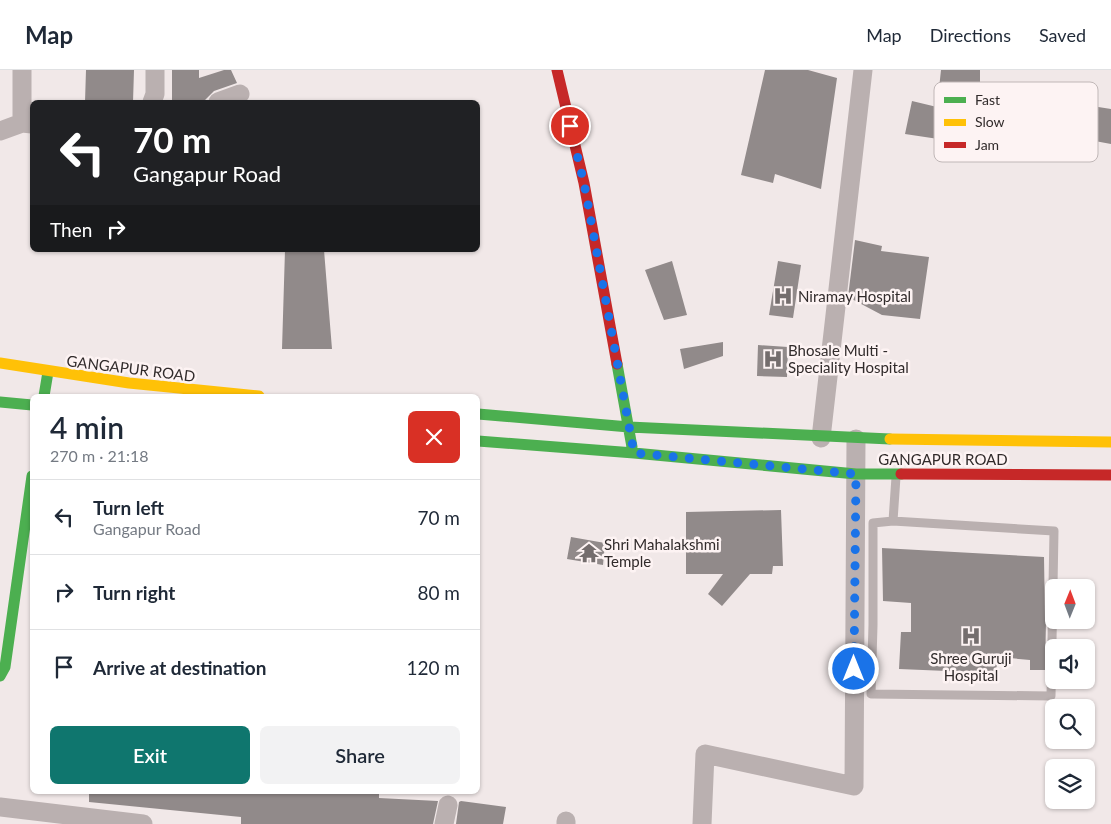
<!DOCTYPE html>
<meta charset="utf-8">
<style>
:root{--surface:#fff;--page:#f2f2f3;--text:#1f2937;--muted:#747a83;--line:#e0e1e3;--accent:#0f766e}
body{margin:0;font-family:Lato,sans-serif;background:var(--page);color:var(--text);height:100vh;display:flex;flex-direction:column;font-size:19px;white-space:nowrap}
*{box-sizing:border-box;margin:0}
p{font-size:16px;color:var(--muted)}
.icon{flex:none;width:28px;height:28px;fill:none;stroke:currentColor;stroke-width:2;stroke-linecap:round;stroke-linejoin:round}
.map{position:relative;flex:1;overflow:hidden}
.panel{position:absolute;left:30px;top:324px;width:450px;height:400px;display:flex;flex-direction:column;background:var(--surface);border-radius:8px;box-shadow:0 1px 4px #0004}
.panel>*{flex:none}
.guide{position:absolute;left:30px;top:30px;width:450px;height:152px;border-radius:8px;box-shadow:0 1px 4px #0004;background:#202124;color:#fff;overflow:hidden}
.needle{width:32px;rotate:1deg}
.buttons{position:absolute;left:1045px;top:509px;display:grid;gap:10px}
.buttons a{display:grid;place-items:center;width:50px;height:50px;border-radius:8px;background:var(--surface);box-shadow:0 1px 4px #0004;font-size:25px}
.pin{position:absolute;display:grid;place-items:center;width:42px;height:42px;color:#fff;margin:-21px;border:2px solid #fff;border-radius:50%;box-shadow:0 1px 5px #0007}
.me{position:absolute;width:55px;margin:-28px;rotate:0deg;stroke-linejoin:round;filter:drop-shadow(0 0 4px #0008)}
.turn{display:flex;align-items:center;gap:18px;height:105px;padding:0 20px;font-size:22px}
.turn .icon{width:65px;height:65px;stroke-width:2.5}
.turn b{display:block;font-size:35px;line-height:42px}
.then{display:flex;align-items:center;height:48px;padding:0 20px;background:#0003;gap:10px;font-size:19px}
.round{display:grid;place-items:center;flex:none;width:52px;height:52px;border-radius:8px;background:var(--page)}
.head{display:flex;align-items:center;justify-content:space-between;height:85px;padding:0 20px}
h1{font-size:30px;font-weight:600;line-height:38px}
.action{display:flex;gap:10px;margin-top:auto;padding:10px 20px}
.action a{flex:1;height:58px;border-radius:8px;background:var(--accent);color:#fff;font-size:20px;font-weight:600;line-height:58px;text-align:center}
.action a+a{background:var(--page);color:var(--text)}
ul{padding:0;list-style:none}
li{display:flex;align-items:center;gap:15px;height:75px;padding:0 20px;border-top:1px solid var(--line)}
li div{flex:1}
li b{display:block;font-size:19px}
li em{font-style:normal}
header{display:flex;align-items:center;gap:30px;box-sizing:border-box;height:70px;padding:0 25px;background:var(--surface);border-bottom:1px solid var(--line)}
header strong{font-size:24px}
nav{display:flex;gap:28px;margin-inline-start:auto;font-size:18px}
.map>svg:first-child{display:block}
</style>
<header>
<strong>Map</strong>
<nav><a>Map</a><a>Directions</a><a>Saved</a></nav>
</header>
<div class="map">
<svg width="1111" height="754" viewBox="0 0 1111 754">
<rect width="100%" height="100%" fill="#f1e8e8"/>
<path fill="#918a8a" d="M86,0H134L133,32H85Z
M172,0H199V8L224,0H231L237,13L214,21L205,30H186V32H172Z
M765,0H808L837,8L821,119L775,104L773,113L741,105Z
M941,0H980V41L1065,55L1059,89L946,63L945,70L905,64L912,31L937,37Z
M1092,36L1111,39V74L1084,69Z
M855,170L882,176L881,181L929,187L920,249L882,245L848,227Z
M285,180H324L332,279H282Z
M672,191L687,245L664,250L645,200Z
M778,191L801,195L793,248L769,245Z
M723,272V286L684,299L680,279Z
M758,275L788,277L787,307L757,306Z
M781,440L783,496H773L772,504H750L722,536L708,524L723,504H686V442Z
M571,467L605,473L603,495L567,489Z
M882,478L1044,487L1045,550H1046L1045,600H1030V590L999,587L995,603L899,599L901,562H911V533L883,531Z
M89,721H379V728L438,731L433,754H241V747L89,732Z
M461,731L506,737L503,754H456L459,732Z"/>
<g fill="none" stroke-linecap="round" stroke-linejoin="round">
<path stroke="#bab0b0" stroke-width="9" d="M893,451L873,453V555L871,624L1051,626L1054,461L893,451L896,407"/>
<path stroke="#bab0b0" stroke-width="19" d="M152,32L155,24V0
M218,32L240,24
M22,53V0
M0,61L22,53L32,54
M821,368L863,0
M0,737L143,754
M444,754L448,735
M566,754V751
M702,754L705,684L854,716L856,369"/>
<path stroke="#4caf50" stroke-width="11" d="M617,294L632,377
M44,326L48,302
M0,332L32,335
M478,344L629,357L890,369
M478,371L634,383L856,404H901
M0,606L5,597L32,406"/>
<path stroke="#ffc107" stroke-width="11" d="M0,293L129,313L259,326
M890,369L1111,372"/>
<path stroke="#c62828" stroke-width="11" d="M557,0L584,113L617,294
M901,404L1111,405"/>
</g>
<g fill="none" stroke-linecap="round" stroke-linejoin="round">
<path stroke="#1a73e8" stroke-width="9" stroke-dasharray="0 16.2" d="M570,56L584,113L634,383L856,404L854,599"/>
</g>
<defs>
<symbol id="hospital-bare" viewBox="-9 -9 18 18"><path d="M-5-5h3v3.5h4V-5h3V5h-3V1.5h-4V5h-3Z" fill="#746d6d" stroke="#fdf3f3" stroke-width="2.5" paint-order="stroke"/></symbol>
<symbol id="temple-bare" viewBox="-9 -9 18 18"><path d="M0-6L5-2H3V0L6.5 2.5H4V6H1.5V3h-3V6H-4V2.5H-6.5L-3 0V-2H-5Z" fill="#746d6d" stroke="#fdf3f3" stroke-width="2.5" paint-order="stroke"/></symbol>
</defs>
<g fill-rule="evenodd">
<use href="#hospital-bare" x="769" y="212" width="28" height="28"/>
<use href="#hospital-bare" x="759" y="275" width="28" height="28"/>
<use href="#temple-bare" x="575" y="469" width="28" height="28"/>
<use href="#hospital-bare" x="957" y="552" width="28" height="28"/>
</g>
<g text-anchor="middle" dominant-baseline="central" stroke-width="5" stroke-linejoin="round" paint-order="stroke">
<g font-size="15" fill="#312b2b" stroke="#fdf3f3" text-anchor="start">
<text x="798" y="226">Niramay Hospital</text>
<text x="788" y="280">Bhosale Multi -<tspan x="788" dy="17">Speciality Hospital</tspan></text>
<text x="604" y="474">Shri Mahalakshmi<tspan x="604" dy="17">Temple</tspan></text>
<text x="971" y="588" text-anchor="middle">Shree Guruji<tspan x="971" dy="17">Hospital</tspan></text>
</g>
<g font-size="15" fill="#312b2b" stroke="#fdf3f3">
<text transform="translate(131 298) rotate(7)">GANGAPUR ROAD</text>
<text x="943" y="389">GANGAPUR ROAD</text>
</g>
</g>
<rect x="934" y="12" width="164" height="80" rx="8" fill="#fdf3f3" stroke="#c0b7b7" stroke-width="1"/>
<rect x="944" y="27" width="22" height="6" fill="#4caf50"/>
<rect x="944" y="49" width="22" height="7" fill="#ffc107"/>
<rect x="944" y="72" width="22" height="6" fill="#c62828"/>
<g font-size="14" fill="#312b2b">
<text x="975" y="35">Fast</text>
<text x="975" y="57">Slow</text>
<text x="975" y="80">Jam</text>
</g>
</svg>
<div class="buttons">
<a><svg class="needle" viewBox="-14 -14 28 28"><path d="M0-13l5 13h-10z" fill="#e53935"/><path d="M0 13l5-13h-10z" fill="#747a83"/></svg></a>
<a><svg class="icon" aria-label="sound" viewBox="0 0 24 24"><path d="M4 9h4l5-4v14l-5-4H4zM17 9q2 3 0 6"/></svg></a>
<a><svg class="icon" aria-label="search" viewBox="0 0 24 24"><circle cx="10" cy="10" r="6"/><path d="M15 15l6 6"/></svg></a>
<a><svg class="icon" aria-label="layers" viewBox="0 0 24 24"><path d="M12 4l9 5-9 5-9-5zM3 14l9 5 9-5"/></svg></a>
</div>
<div class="pin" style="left:570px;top:56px;background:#d93025"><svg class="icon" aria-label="arrive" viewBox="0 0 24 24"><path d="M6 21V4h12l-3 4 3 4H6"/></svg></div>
<svg class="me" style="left:854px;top:599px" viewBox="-20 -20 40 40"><circle r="17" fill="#1a73e8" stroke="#fff" stroke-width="3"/><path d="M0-11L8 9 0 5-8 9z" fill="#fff"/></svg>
<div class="guide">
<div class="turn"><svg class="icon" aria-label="left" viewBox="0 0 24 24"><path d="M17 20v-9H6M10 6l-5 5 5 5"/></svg><div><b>70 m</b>Gangapur Road</div></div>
<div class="then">Then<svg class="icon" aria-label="right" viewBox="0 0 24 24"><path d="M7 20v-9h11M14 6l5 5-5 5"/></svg></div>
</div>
<section class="panel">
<div class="head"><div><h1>4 min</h1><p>270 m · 21:18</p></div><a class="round" style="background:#d93025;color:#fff"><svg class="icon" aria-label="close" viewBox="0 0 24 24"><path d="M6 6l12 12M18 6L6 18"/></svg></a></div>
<ul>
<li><svg class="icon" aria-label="left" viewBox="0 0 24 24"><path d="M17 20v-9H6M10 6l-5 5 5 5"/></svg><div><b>Turn left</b><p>Gangapur Road</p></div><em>70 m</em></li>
<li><svg class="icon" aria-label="right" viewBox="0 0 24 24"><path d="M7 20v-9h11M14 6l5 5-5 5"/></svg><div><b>Turn right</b></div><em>80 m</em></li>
<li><svg class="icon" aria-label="arrive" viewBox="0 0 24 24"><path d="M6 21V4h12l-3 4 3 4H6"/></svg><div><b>Arrive at destination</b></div><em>120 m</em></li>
</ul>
<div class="action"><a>Exit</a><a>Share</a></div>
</section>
</div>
